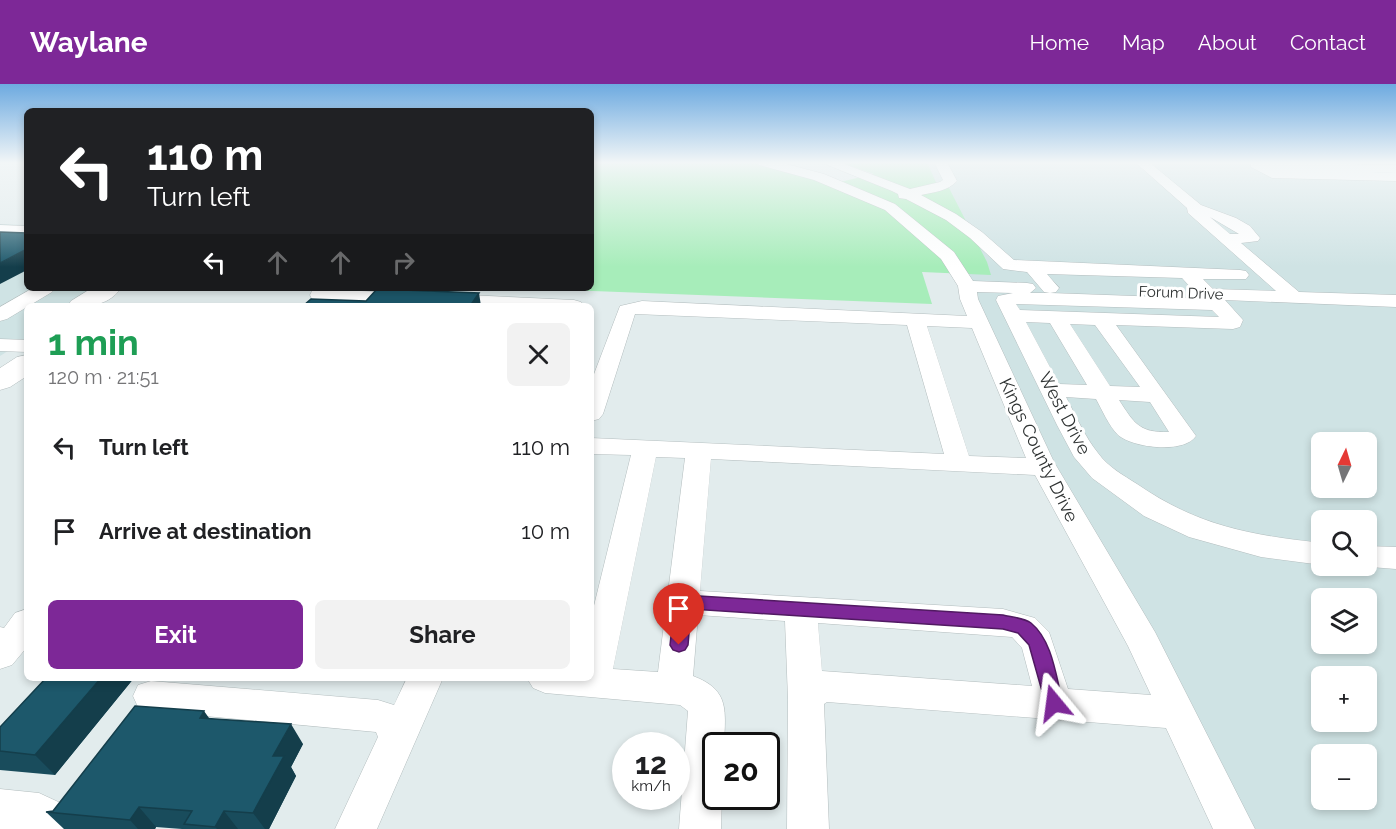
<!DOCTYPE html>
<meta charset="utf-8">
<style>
:root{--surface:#fff;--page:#f2f2f2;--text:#202124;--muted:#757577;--accent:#7d2897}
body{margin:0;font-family:Raleway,sans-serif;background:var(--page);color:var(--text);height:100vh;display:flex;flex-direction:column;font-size:22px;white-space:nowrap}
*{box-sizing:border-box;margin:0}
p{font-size:20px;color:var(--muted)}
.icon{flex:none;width:33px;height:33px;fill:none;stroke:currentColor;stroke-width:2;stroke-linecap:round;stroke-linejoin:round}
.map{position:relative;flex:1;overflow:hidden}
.panel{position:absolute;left:24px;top:219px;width:570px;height:378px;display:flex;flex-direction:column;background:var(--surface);border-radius:9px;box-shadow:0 3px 9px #0003}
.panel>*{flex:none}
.guide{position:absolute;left:24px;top:24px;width:570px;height:183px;border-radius:9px;box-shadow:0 3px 9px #0003;background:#202124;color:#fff;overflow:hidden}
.needle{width:39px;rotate:5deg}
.tools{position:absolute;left:1311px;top:348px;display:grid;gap:12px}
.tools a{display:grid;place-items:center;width:66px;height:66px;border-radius:9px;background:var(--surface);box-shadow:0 3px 9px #0003;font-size:30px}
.speed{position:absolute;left:612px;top:648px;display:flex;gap:12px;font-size:30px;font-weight:700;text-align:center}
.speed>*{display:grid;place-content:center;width:78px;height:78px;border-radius:50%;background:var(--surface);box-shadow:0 3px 9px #0003;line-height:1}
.speed small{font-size:15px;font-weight:400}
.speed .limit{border:3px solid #111;border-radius:9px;background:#fff;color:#111}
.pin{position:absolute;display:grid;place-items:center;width:51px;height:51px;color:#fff;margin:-62px -26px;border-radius:50% 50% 50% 0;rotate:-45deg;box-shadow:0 0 6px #0007}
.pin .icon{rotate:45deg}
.me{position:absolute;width:66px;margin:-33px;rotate:344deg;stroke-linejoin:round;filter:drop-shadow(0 0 4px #0008)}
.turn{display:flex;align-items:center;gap:21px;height:126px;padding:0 24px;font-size:27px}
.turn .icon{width:78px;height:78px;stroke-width:2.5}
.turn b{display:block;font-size:42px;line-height:51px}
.lanes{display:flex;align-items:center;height:57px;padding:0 24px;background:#0003;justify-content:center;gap:30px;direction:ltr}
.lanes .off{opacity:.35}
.round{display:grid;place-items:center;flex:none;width:63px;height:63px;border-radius:9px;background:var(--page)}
.summary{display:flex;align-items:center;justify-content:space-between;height:102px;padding:0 24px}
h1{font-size:36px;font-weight:700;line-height:45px;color:#1e9e55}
.primary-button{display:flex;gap:12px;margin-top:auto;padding:12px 24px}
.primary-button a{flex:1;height:69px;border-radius:9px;background:var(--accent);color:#fff;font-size:24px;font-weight:700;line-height:69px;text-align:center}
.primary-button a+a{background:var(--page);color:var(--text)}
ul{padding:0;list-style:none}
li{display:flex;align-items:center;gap:18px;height:84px;padding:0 24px}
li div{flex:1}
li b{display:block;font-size:22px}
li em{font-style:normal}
header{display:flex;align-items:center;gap:36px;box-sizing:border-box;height:84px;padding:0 30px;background:var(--accent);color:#fff}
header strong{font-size:28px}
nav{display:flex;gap:33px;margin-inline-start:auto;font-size:21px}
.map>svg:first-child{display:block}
</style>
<header>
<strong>Waylane</strong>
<nav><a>Home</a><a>Map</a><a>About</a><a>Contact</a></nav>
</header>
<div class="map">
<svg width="1396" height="745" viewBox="0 0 1396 745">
<rect width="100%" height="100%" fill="#e2eced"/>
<path fill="#cfe3e4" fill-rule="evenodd" d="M908,78H1396V745H1234L1097,476ZM1322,358H1366V404H1322ZM1322,436H1366V482H1322ZM1322,514H1366V560H1322ZM1322,592H1366V638H1322ZM1322,670H1366V716H1322Z
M0,140L27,141V204H109L80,222H27V255L0,272Z"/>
<path fill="#a7edba" d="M591,78H782L840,98L874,90L838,78H927L938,103L949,104L987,178L991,191L922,188L932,220L514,204H591Z"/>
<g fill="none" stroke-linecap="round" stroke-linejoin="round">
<defs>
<path id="minor" d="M758,78H779L824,90L895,120L954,168L973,197L1027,199L1033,200L1036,204L1030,209H1050L1044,208L1027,188L1003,185L970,154L946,136L906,115L899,114L898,110L892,107L820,78H839L910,105L940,98L943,96L934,78H947L957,97C948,107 934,108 921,111L956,130L982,148L1014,176L1240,186L1246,187L1249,191L1246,195H1203L1213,205L1276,207L1188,129L1187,124L1135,78H1149L1201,121L1236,134L1250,142L1260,154L1258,157L1241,159L1299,208L1396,211V223L1225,216L1243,236L1240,243L1233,245L1116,241L1196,352C1184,370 1133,364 1118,351C1109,342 1102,326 1096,315L1066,313C1076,332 1085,353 1098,369C1108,383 1123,391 1137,400C1198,442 1250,451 1322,459V481L1261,473L1189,453L1144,432L1092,394L1074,373L1057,341L996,216L998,212L1013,209L977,208L978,215L1054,378L1155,548L1255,745H1213L1166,644L827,618L824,620L829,745H787L788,615L785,537L698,531L693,592C731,606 725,628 724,662H716V712H722L721,745H679L688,627L680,621L545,609L533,604L527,594H591V534L631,371L591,370V354L944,370L907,241L635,230L603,330L599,335L591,337V298L620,222L642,217L967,232L960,215L958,202L941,175L885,126L814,96L759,81ZM1210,133L1239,150H1230ZM1047,190L1182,194L1193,206L1189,210L1191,214L1050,209L1056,208L1059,204ZM1016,220L1212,226L1219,233L1020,226ZM1026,238L1050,239L1087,301L1059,300ZM1070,240L1095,241L1140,303L1110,302ZM927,242L972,244L1026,374L969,372ZM1119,316L1150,318L1169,348C1139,349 1134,339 1119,316ZM656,373L685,374L658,588L613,585ZM711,375L1035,391L1128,562L1151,611L1068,605L1049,548L1035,534L1003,525L700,507ZM818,539L1012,553L1022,564L1032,602L822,587Z
M1251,78L1396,81V89L1272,84L1396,89V97L1272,94L1251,83Z
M0,141L27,142V152L0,151Z
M33,204H55L52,208L7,235L0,237V223Z
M319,205L403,209L410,211L412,215L410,219L403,221L312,215L310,211L312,207Z
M446,210L574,216L581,218L584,222H454L439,220L437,216L439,212Z
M0,255L27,256V268L0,267Z
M1366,462L1396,463V485L1358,482H1366Z
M27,525V563L12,581L0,585V543L4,544L15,529Z
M407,594H443L377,745H335L378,653L376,648L151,627L138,623L133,612L138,601L151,597L378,616L394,621Z
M0,705L39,709L67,722L73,736L72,745H0Z"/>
<path id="major" d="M92,204H121C108,223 88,222 68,222L71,217Z
M27,271V292L10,303L0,306V284L17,273Z"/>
</defs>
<use href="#minor" stroke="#b3bdbe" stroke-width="1"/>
<use href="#major" stroke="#b3bdbe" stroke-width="1"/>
<use href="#minor" fill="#fff" fill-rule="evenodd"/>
<use href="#major" fill="#fff" fill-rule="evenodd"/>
</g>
<path fill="#194c5c" d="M46,594H134L55,691L0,686V643Z
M209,634L303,660L291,683L296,692L269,745H182L156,743L155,745H64L46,728L53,727Z"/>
<path fill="#143e4b" d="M27,165V186L0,200V179Z
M479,209L481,222H470Z
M101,594H134L55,691L35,671Z
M204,627L219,648L200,634Z
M291,640L303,660L291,683L296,692L269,745H265L253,729L273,672Z
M139,723L156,743L155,745H138L130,736Z
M224,727L238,745H217L215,743Z"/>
<path fill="#1d586b" stroke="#143e4b" stroke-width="1.5" d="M0,148L27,149V165L0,179Z
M377,205L479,209L470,222H480H303L311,215L366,217Z
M46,594H101L35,671L0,667V643Z
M135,622L204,627L200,634L291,640L273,672H284L253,729L224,727L215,743L184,740L192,727L139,723L130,736L46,728L53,727Z"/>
<linearGradient id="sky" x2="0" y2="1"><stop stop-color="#6daae0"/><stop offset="0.43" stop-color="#f2f6f7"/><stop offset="1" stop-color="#f2f6f7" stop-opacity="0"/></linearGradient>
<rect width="1396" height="183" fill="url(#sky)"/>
<path fill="#7d2897" stroke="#511a62" stroke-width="1.5" d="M683,511L1003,531C1011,533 1024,534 1031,539C1053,557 1056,594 1063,619L1061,625L1054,628L1047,625L1029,561L1018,549L1003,545L691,525L688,561L685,566L679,568L673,566L670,561L675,518L677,513Z"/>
<g text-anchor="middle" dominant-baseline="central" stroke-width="6" stroke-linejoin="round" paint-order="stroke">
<g font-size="15" fill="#2e3232" stroke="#fff">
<text transform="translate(1181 209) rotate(2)">Forum Drive</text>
</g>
<g font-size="18" fill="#2e3232" stroke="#fff">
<text transform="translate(1065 329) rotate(62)">West Drive</text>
<text transform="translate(1039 366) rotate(64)">Kings County Drive</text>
</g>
</g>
</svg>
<div class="tools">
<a><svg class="needle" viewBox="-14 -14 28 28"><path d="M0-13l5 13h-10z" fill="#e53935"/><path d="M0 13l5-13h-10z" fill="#757577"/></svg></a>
<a><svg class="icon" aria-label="search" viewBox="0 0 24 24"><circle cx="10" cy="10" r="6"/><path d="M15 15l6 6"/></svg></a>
<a><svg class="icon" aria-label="layers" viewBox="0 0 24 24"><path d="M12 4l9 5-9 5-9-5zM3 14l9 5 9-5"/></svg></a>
<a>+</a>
<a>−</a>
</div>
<div class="speed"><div>12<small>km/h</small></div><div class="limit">20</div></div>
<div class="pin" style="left:679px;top:561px;background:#d93025"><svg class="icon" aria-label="arrive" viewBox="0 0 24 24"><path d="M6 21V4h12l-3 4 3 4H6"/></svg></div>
<svg class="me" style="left:1054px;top:619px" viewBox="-20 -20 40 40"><path d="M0-17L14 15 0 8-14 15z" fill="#7d2897" stroke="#fff" stroke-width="4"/></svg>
<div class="guide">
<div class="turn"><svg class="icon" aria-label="left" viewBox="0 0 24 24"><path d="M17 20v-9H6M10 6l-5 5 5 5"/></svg><div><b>110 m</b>Turn left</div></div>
<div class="lanes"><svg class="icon" aria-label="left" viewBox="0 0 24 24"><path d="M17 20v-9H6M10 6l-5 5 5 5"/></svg><svg class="icon off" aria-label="ahead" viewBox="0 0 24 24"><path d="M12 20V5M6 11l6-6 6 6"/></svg><svg class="icon off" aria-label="ahead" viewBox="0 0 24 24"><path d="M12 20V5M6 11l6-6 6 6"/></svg><svg class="icon off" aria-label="right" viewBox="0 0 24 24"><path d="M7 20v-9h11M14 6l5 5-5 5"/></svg></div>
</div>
<section class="panel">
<div class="summary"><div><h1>1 min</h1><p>120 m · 21:51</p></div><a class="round"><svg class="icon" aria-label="close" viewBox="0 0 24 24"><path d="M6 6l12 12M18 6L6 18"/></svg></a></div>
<ul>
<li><svg class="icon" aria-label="left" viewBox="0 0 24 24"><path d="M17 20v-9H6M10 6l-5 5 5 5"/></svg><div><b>Turn left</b></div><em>110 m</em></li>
<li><svg class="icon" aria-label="arrive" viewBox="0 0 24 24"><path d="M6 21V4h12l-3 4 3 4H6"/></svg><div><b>Arrive at destination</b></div><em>10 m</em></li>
</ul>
<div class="primary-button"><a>Exit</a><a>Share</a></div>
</section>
</div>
